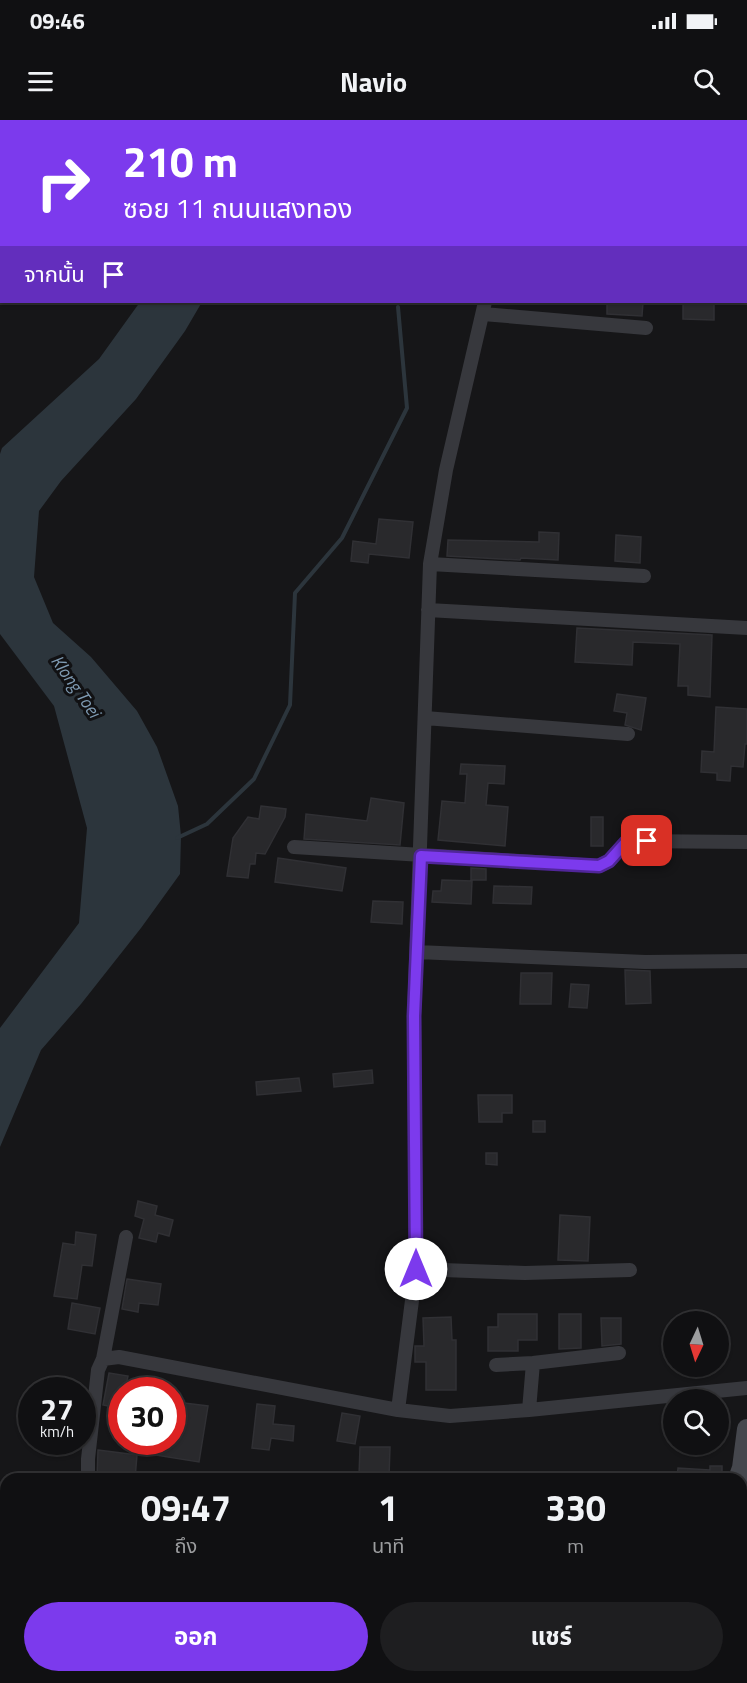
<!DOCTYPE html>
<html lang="th">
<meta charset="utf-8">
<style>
:root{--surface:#101012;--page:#1e1e20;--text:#f1f3f6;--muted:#9c9d9f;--line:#303032;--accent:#7c3aed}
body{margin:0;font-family:"Titillium Web","Noto Sans Thai",sans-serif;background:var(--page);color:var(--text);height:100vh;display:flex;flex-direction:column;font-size:22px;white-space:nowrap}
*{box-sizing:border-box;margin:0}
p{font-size:20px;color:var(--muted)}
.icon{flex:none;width:33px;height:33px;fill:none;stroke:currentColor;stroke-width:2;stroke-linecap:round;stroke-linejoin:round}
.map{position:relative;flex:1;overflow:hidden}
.side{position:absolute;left:0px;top:1353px;width:747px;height:210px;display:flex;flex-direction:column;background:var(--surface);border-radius:18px 18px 0 0;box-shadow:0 2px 4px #0004,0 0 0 2px var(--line)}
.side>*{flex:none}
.guide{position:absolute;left:0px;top:0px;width:747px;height:183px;box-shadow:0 2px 4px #0004,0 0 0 2px var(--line);background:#7c3aed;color:#fff;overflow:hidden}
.needle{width:39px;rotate:184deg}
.controls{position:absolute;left:663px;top:1191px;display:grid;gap:12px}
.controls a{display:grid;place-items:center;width:66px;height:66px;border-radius:50%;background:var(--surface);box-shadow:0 2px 4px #0004,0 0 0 2px var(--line);font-size:30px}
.speed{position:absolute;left:18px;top:1257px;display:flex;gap:12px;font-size:30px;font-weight:700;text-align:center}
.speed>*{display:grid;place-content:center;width:78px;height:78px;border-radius:50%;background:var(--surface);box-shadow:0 2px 4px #0004,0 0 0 2px var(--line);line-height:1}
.speed small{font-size:15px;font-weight:400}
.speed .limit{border:9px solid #d22;background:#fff;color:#111}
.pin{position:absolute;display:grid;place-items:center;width:51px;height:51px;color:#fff;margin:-26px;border-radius:12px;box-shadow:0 3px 9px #0006}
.me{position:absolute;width:66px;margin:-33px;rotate:0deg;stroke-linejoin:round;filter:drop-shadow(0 0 4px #0008)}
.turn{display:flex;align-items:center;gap:21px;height:126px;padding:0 24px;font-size:27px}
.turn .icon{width:78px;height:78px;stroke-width:2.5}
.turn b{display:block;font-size:42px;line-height:51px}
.then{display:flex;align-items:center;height:57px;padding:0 24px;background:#0003;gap:12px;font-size:22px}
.eta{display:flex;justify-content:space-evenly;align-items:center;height:102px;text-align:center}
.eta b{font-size:36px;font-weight:700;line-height:42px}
.action{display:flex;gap:12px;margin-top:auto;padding:12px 24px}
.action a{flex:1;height:69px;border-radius:36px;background:var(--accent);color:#fff;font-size:24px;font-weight:700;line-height:69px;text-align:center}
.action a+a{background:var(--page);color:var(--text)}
.status{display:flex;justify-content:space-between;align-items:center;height:42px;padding:0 30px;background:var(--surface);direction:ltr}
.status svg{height:16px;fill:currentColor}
header{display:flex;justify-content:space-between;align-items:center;height:78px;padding:0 24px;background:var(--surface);font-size:27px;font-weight:700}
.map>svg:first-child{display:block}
</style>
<div class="status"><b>09:46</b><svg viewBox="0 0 49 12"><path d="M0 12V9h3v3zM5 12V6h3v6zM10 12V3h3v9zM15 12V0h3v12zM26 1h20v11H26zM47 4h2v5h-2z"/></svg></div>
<header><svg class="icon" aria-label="menu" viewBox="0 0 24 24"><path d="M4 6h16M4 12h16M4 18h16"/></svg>Navio<svg class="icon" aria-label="search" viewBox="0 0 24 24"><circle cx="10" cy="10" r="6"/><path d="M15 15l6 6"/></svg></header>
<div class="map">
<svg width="747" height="1563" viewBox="0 0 747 1563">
<rect width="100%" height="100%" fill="#161618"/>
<path fill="#2c353c" d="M140,182H202L185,211L136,279L61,361L39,391L34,457L53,503L91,537L137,591L157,627L178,686L181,716L180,754L141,808L81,884L41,930L0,1027V908L79,803L87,708L54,586L0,514V334L2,328L99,239Z"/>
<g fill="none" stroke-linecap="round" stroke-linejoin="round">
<path stroke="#2c353c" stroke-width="4" d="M177,718L207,704L254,659L290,585L295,473L342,418L407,288L398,187"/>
</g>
<path fill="#29292c" stroke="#303034" stroke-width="1.5" d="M607,182H643L642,196L607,194Z
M683,182H714V200L683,199Z
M379,399L413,402L409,438L369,434L368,443L351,441L353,421L376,424Z
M539,412L559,413L558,440L521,438L520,440L447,436L448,420L539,422Z
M616,415L641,417L640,443L615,441Z
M577,508L712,515L710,577L688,575V566H678L680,524L633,522L632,545L575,542Z
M617,574L646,578L641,610L625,605L627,593L614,591Z
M716,587L747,589V624H745L743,647L731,646L730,661L717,660V653L701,652L702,631L714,632Z
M461,644L505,646L504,664L488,663L486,685L508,687L505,726L438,720L442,681L465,683L467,654H460Z
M371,678L404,683L400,725L304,719L306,694L367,701Z
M261,686L286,689L285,697L265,734L256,733L255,744H250L248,758L227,756L233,718L248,697L259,699Z
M591,697H603V726H591Z
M278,738L346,748L342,771L275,762Z
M471,748L486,749V760H471Z
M442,760L472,761L471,784L432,782L433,771H441Z
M494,766L532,767L531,784L493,783Z
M373,781L403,782L402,804L371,802Z
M625,850L650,851L651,883L626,884Z
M521,853H552L551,884H520Z
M571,864L589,865L587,888L569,887Z
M372,950L373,963L334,967L333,954Z
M299,958L301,971L257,975L256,962Z
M478,975H512V993H502V1002H479Z
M533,1001H545V1012H533Z
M486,1033H497V1045L486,1044Z
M138,1081L157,1086L155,1095L173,1100L169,1116L158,1113L156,1122L139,1118L144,1099L135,1096Z
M560,1095L590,1097L588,1141L558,1140Z
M76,1112L96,1115L92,1146L82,1145L77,1179L54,1176L63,1123L75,1125Z
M127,1159L161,1164L158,1185L139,1183L138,1192L122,1189Z
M72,1183L100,1188L95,1214L68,1209Z
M498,1194H537V1220H518V1231H488V1207H498Z
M559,1194H581V1228L559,1229Z
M451,1197L452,1220H456V1270H426V1242H415V1226H424L423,1198Z
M601,1198H621V1224L602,1226Z
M109,1253L128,1256L125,1270H122V1289L103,1285Z
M176,1282L208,1286L199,1342L155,1335L157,1322H172Z
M257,1284L275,1286L273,1304L294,1306L293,1321L271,1318L269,1330L252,1328Z
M342,1293L360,1296L355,1324L337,1321Z
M360,1327H390L389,1357L359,1356Z
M98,1330L137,1335L135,1359H97Z
M710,1346H722V1357H718V1359H677L678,1348L710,1350Z"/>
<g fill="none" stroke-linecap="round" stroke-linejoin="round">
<path stroke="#37383d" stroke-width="14" d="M602,0L610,2
M526,2V0
M746,28H747
M746,83L747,74
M746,102H747
M483,194L646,208
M430,444L644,456
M428,490L747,508
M425,598L628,614
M294,727L599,746L609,741L627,721L747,722
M417,832L645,842L747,841
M416,1149L525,1153L630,1150
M103,1239L126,1117
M496,1245L533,1243L619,1233
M398,1290L416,1149L414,896L430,444L446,350L485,182
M529,1290L533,1243
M88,1359V1339L98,1250L103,1239L119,1237L398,1290L450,1296L529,1290L747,1268
M90,1557V1563
M420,1562L425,1563"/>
<path stroke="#45474d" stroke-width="20" d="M738,1359L742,1348L747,1309
M609,1563L610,1557"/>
</g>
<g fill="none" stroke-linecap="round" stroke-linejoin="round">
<defs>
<path id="route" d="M416,1149L414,896L421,736L599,746L609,741L627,721H647"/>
</defs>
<use href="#route" stroke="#51269a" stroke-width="15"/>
<use href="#route" stroke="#7c3aed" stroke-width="10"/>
</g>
<g text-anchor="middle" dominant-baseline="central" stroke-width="6" stroke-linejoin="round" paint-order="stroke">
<g font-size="18" font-style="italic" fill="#7f9bb3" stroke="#111113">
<text transform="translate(76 566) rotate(55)">Klong Toei</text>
</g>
</g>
</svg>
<div class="controls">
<a><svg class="needle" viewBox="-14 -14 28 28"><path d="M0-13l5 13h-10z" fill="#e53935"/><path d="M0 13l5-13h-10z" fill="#9c9d9f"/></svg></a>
<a><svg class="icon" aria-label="search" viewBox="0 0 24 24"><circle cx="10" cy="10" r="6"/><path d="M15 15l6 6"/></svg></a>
</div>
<div class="speed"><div>27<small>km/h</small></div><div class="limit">30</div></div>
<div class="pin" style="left:647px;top:721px;background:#d93025"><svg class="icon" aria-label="arrive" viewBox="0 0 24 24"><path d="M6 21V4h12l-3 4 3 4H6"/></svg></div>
<svg class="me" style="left:416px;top:1149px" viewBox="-20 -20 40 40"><circle r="19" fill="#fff"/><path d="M0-13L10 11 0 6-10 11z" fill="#7c3aed"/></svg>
<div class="guide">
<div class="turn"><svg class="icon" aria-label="right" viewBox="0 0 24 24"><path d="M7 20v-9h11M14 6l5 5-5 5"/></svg><div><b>210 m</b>ซอย 11 ถนนแสงทอง</div></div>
<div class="then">จากนั้น<svg class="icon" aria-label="arrive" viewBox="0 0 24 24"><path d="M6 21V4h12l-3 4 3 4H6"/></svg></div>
</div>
<section class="side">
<div class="eta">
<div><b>09:47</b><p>ถึง</p></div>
<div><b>1</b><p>นาที</p></div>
<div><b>330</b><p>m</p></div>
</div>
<div class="action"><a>ออก</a><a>แชร์</a></div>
</section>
</div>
